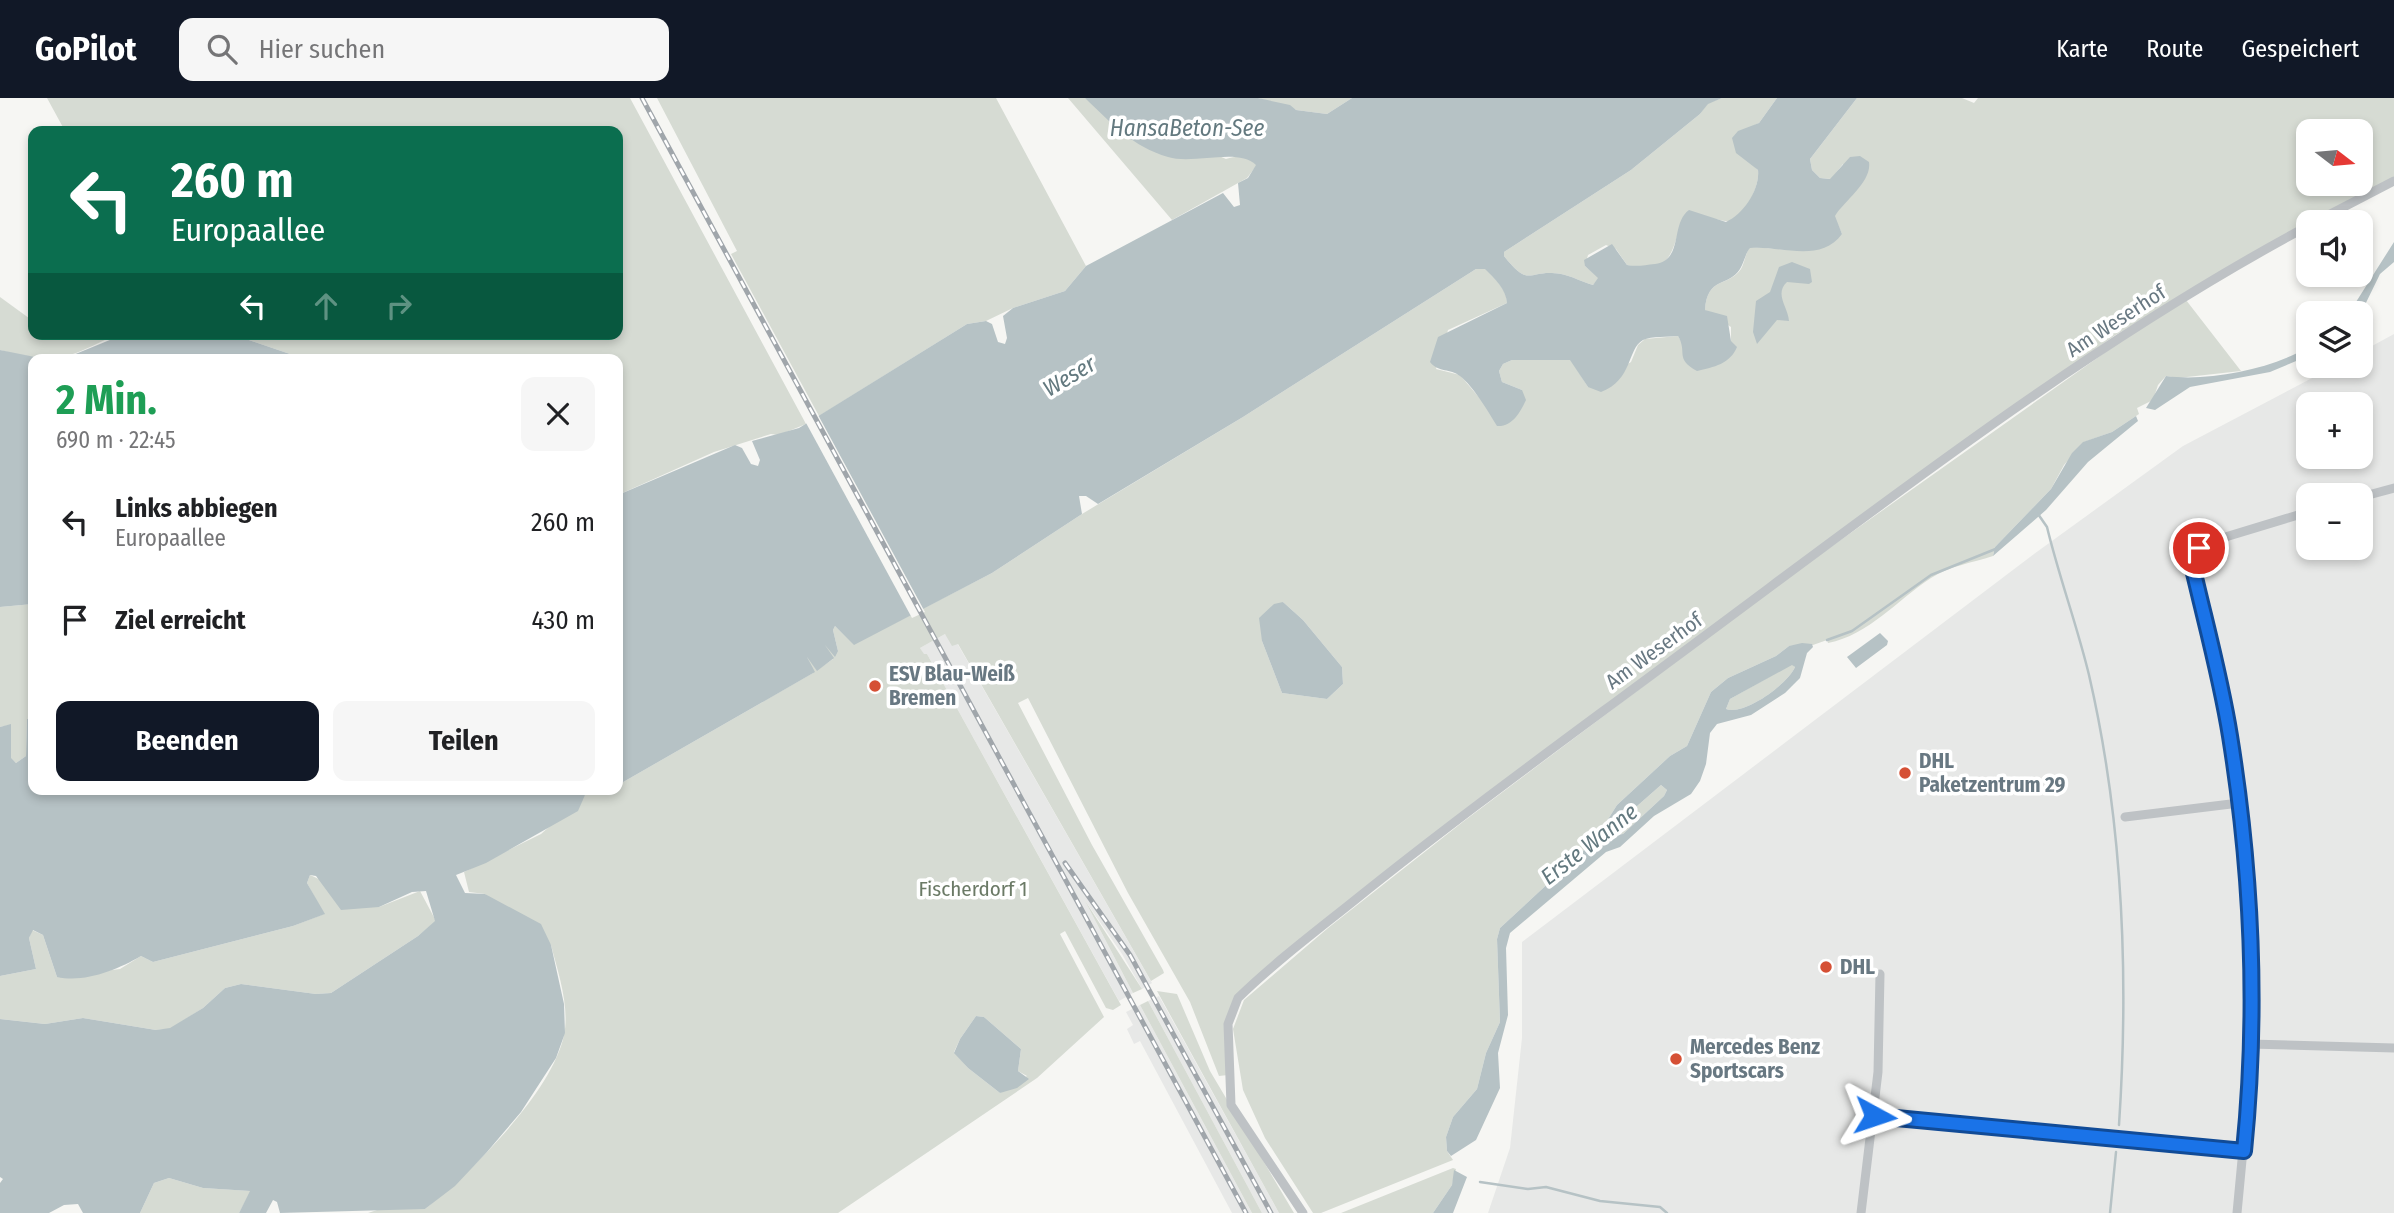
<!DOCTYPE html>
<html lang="de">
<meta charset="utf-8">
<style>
:root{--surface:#fff;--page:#f6f6f6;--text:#202124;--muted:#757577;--accent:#111827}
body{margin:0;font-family:"Fira Sans Condensed",sans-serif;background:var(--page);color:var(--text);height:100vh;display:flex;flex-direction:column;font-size:26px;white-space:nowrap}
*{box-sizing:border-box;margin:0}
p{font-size:23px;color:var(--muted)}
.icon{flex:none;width:38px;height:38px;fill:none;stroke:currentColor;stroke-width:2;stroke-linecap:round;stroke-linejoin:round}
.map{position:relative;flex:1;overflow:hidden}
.drawer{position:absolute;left:28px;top:256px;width:595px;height:441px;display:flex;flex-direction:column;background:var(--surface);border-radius:14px;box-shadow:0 4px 10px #0003}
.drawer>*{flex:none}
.hud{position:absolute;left:28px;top:28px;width:595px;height:214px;border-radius:14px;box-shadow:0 4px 10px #0003;background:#0b6e4f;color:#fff;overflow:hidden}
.needle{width:46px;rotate:106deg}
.tools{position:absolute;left:2296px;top:21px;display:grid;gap:14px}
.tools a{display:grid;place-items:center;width:77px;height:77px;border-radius:14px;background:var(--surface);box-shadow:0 4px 10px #0003;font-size:35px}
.pin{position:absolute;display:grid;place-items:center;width:60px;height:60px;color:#fff;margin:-30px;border:4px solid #fff;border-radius:50%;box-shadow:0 2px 7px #0007}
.me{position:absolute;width:77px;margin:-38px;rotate:95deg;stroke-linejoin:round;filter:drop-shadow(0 0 5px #0008)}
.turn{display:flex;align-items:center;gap:24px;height:147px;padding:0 28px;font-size:32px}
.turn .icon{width:91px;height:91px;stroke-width:2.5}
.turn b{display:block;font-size:49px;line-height:60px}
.lanes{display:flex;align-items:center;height:66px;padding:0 28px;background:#0003;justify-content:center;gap:35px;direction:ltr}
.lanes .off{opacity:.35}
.round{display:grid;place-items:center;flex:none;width:74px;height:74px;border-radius:14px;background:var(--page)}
.overview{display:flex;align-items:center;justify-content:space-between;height:119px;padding:0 28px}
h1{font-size:42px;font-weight:700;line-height:52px;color:#1e9e55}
.action{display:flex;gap:14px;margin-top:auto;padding:14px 28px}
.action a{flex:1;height:80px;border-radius:14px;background:var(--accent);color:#fff;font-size:28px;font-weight:700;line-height:80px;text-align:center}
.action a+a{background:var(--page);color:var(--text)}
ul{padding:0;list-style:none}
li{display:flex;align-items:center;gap:21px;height:98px;padding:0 28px}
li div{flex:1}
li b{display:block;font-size:26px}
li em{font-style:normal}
header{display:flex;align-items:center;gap:42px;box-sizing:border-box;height:98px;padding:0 35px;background:var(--accent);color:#fff}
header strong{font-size:33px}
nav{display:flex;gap:38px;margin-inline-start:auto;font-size:24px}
.search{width:490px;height:63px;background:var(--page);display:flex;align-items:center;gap:18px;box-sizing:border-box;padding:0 24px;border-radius:14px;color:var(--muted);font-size:26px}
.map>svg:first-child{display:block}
</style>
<header>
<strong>GoPilot</strong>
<div class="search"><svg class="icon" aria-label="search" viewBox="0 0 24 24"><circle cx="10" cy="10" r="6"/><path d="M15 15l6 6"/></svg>Hier suchen</div>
<nav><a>Karte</a><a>Route</a><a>Gespeichert</a></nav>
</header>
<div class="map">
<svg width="2394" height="1115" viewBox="0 0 2394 1115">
<rect width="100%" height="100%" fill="#f6f6f3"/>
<path fill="#e7e8e7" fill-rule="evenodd" d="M2394,236V1115H1488L1510,1050L1522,940V844L2034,456L2183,348L2335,268H2361V254ZM2308,306H2361V359H2308ZM2308,397H2361V450H2308Z
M945,536L957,545L1152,885L1142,891L1122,856L1084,801L1133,895L1119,903L927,556L924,557L920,550Z
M1159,898L1279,1115H1262L1148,903Z
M1140,907L1252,1115H1232L1140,943L1134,946L1127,931L1133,927L1126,914Z"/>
<path fill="#d6dbd3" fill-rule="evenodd" d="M47,0H630L806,326L779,337L771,336L714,354L618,397V261H294L290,256L246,241L247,236H618V33H65Z
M657,0H996L1086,168L1065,193L1013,210L986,223L967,226L819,318L731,156L737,153Z
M1068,0H1085L1226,61C1239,57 1247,58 1257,67L1247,80L1172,122Z
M1258,0H1352L1327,16L1296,12Z
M1722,0H1777L1759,25L1749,30V63L1758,72C1760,88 1746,117 1729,123C1724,124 1718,121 1713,121C1702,123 1691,126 1680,128C1671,161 1666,176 1627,167L1616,151L1606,147L1588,157L1585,168L1599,180L1593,187C1582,184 1572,178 1561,176C1528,170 1531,192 1504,158V154L1631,72L1700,16L1708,5Z
M1857,0H1962L1974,5L1978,0H2394V81L2287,135L2114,238L1841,433L1241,893C1221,918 1227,946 1228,977L1219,978L1190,904L1128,795L1028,600L1018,605L1092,747L1163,872L1164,875L1151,883L958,546L952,548L945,536L920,550L924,556H927L1121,907L1113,912L1106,910L1065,833L1060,836L1104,919L1037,980L838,1115H368L383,1110L425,1111C470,1075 552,995 564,937C570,909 558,874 551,847L485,796L469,794L464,774L541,736L585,697L581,691H618V687L813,575L807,558L817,572L833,561L825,547L838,553L833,532L835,528L854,546L992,475L1082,416L1243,319L1476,171H1486C1495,181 1507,191 1507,205L1448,232L1436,271L1460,277L1482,303L1522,292L1502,284L1499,273L1503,266L1512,262H1571L1588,289L1631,264L1638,247L1645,241L1678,238L1682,245L1731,243V229L1705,212C1707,178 1729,189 1741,171C1745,164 1745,156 1750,149L1794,152L1842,136L1834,118L1840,110L1843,66L1831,81L1820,80L1812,72L1810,61ZM2308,33H2361V86H2308ZM1283,504L1303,522L1342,569L1343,586L1327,601L1282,595L1262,543ZM976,918L984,919L1021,951L1018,973L1027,978L1000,995L968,970L954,954L960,941Z
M0,199L33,223V236H159C145,243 137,236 122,237C106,239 91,250 76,255C52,264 24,259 0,252Z
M2186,202L2241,273L2178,280L2166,278L2158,287L2153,302L2137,310L2139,316L2112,334L2084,344L2064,367L2051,391L1995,449L1993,458C1972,465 1949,468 1931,480C1897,502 1869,537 1828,545L1827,542L1813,547L1789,548L1776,558L1728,580L1711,594L1687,648L1670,658L1617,707L1595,742L1500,830L1497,841L1500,924L1486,955L1477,991L1453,1019L1446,1039L1447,1053L1453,1062L1321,1115H1313L1265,1040L1243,992L1233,931L1244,902L1328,830L1464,723L1790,478L2117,246Z
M33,506V620L27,621L26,658L16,665L11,661L10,627L0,629V509Z
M1792,566L1795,569C1788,586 1744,618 1726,611L1730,601Z
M1661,687L1667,692L1664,698L1623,736L1617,737L1628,716Z
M310,777L379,809L420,793L436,823L418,838L331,895L316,896L241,886L225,890L203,910L170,931L156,932L83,920L45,926L0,921V878L36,871L29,840L32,832L43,837L57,879L120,871L141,858L153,864L293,828L324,816L307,785Z
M1084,801L1142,891L1133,895Z
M1157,893L1177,896L1210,973L1294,1115H1279Z
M1148,903L1262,1115H1252L1140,907Z
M1453,1070L1456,1071L1452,1087L1433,1115H1341Z
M169,1080L203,1090L251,1093L239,1115H140L154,1085Z"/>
<path fill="#b6c2c5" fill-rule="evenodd" d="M1085,0H1258L1290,7L1296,12L1327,16L1352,0H1722L1708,6L1700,16L1631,72L1504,154V158C1531,192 1528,170 1561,176C1572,178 1582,184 1593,187L1598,180L1585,168L1584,162L1612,146L1627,167C1637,169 1645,167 1655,166C1684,162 1670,126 1689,112L1726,124C1744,116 1760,91 1758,72L1736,55L1732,40L1738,33L1759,25L1777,0H1857L1810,61L1812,72L1820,80L1830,81L1850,59L1860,58L1869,64C1872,84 1845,102 1835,118L1842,136C1820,166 1780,147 1750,150C1745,156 1744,165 1740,171C1729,189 1707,178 1705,212L1727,218L1731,243L1737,249C1730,266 1714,269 1697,273C1674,260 1688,255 1678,238C1668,239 1652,238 1643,242C1627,251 1633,282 1601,294L1588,289L1570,262H1512L1503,266L1499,273L1502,284L1522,292L1526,302C1520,315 1512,329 1497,328C1488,313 1473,288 1460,278C1450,270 1439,275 1430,264L1438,239L1507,205C1506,191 1495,181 1485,171H1476L1243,319L1098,406L1086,398H1079L1082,416L992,475L854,547L835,528L833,532L838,553L835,559L825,547L834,560L817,573L807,559L815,574L618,687V397L735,347L742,350L751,366L758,368L760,362L752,343L799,330L967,226L986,223L992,226L998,244L1005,246L1007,240L1003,218L1013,210L1065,193L1086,168L1223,95L1234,109L1240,107L1238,85L1248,80L1256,67C1238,49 1194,67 1168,59C1133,49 1111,25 1085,0Z
M2394,144V164L2380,176L2361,215H2349Z
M1792,164L1810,171L1812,184L1809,186L1787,184C1774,196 1788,209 1789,223L1777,222L1757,246L1753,234L1756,203L1770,194L1779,169Z
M159,236H247L246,241L290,256L294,261H33V506L0,509V252L40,260L73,257L122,237L149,241Z
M2308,249V258L2270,274L2190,289L2155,312L2146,310L2166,278C2207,284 2273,271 2308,249Z
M2136,318L2138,323L2088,364L2046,412L1993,458L1995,449L2051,391L2072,355L2083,344L2112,334Z
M1283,504L1303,522L1342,569L1343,586L1327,601L1282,595L1262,543L1259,520L1274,506Z
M1880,535L1888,543L1887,547L1856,570L1847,559Z
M1802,545L1812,546L1813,549L1807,555L1800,580L1785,595L1751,617L1717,626L1710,635L1706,666L1700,683L1691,696L1654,718L1620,749L1606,754L1510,835L1506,850L1508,917L1498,955L1500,990L1476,1042L1451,1058L1447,1053L1446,1039L1453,1019L1477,991L1486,955L1500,924L1497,841L1500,830L1595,742L1617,707L1670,658L1687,648L1711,594L1728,580L1776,558L1789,548ZM1792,567L1795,569C1788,586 1744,618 1726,611L1730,601ZM1661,687L1667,692L1664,698L1623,736L1617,737L1628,716Z
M33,620V691H581L585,697L578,713L486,765L456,777L465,795L485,796L541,826L551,847L564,906L565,935L556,960L521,1014L487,1054L455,1088L425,1111L280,1115L277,1104L273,1102L266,1115H239L250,1093L203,1090L169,1080L154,1085L140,1115H83L78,1106L64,1107L49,1115H0V1085L3,1081L0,1079V921L45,926L83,920L156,932L170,930L203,910L225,890L241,886L316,896L331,895L418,838L435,823L426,793L412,794L379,809L341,812L316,778L310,777L307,785L325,816L293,828L153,864L141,858C117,872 85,885 57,879L43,837L33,832L29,840L36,871L0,878V629L11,626V660L16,665L26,658L27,621Z
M976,918L984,919L1021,951L1018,973L1029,981L1017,990L1000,995L968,970L954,955L960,941Z
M1454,1072L1467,1079L1453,1115H1433L1452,1087Z"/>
<path fill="#f6f6f3" d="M817,315L925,514L912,520L805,323Z"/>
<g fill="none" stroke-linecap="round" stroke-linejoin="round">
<path stroke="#b6c2c5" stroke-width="2.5" d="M2038,416L2047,429C2059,479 2077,527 2089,577C2123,724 2129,877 2119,1027
M1827,542L1852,533L1931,477L1998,450
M1480,1084L1528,1091L1546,1089L1600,1103L1660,1109L1667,1115
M2110,1115L2116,1054"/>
<path stroke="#bec2c5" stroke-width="9" d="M2315,124L2394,83
M2361,399L2394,390
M2125,719L2239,705
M2250,946L2394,950
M1875,1018L2244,1053
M1303,1115L1231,1007L1228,926L1238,900C1274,865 1315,834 1355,802C1458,719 1566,641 1672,562C1878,410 2082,249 2308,128
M1861,1115L1878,974L1880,876
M2237,1115L2248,999L2250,824L2230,636L2193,460L2199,450L2209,444L2308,414"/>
<defs>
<path id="rail" d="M642,0L1246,1115
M1065,765L1130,857L1271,1115"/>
</defs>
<use href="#rail" stroke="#a0a6ab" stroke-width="5"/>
<use href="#rail" stroke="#fff" stroke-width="2.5" stroke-dasharray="8" stroke-linecap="butt"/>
</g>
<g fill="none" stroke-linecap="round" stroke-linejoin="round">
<defs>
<path id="route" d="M1875,1018L2244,1053C2258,915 2252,775 2230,638C2221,581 2206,527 2193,471V460L2199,450"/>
</defs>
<use href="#route" stroke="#114b97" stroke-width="18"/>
<use href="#route" stroke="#1a73e8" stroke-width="12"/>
</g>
<g fill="#d55035" stroke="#fff" stroke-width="2.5">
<circle cx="875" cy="588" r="7"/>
<circle cx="1905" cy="675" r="7"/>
<circle cx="1826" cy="869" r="7"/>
<circle cx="1676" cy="961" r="7"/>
</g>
<g text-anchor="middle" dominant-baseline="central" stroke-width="7" stroke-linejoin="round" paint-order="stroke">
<g font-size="21" fill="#687882" stroke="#fff">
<text transform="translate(2116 223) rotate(-33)">Am Weserhof</text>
<text transform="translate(1654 553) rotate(-36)">Am Weserhof</text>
</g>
<g font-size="21" font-weight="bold" fill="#687882" stroke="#fff" text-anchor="start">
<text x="889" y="576">ESV Blau-Weiß<tspan x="889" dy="24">Bremen</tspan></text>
<text x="1919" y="663">DHL<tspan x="1919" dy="24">Paketzentrum 29</tspan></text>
<text x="1840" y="869">DHL</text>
<text x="1690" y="949">Mercedes Benz<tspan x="1690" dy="24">Sportscars</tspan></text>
</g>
<g font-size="21" fill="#6b7a66" stroke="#fff">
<text x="973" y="791">Fischerdorf 1</text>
</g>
<g font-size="23" font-style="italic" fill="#63797f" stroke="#fff">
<text x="1187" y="30">HansaBeton-See</text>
<text transform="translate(1069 278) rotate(-31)">Weser</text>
<text transform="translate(1589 746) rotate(-38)">Erste Wanne</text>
</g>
</g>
</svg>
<div class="tools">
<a><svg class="needle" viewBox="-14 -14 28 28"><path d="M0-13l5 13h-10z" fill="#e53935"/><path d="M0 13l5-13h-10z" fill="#757577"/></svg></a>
<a><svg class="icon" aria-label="sound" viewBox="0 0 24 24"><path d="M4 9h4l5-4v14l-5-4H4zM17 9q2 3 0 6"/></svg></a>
<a><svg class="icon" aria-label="layers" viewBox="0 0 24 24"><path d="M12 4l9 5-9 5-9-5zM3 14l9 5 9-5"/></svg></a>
<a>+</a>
<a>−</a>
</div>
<div class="pin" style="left:2199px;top:450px;background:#d93025"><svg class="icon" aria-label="arrive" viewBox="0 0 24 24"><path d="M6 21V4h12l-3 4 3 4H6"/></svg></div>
<svg class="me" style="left:1875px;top:1018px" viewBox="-20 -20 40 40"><path d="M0-17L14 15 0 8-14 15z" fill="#1a73e8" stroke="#fff" stroke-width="4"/></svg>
<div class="hud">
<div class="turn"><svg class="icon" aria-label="left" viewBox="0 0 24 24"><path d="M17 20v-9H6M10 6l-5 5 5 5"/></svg><div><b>260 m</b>Europaallee</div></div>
<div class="lanes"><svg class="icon" aria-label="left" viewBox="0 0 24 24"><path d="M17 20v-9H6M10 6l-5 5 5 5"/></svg><svg class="icon off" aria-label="ahead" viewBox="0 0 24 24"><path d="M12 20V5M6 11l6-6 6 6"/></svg><svg class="icon off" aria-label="right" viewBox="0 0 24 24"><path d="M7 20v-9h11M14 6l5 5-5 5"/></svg></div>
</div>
<section class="drawer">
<div class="overview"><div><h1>2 Min.</h1><p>690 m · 22:45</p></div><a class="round"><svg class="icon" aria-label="close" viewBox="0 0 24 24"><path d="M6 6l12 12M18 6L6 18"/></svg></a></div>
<ul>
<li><svg class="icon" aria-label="left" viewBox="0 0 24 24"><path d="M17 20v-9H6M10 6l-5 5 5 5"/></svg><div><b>Links abbiegen</b><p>Europaallee</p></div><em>260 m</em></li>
<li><svg class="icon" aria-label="arrive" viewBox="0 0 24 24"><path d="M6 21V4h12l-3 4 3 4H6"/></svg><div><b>Ziel erreicht</b></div><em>430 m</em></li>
</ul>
<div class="action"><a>Beenden</a><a>Teilen</a></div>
</section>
</div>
